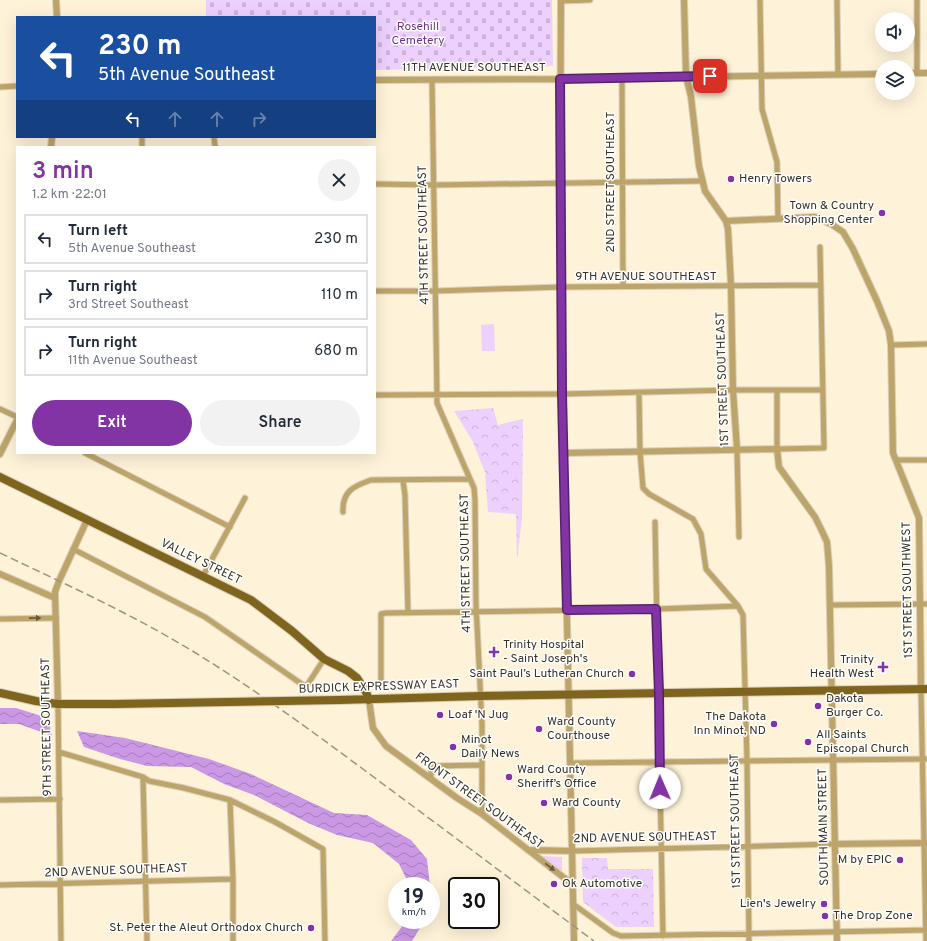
<!DOCTYPE html>
<meta charset="utf-8">
<style>
:root{--surface:#fff;--page:#f2f2f3;--text:#1f2937;--muted:#747a83;--line:#e0e1e3;--accent:#8234a5}
body{margin:0;font-family:Overpass,sans-serif;background:var(--page);color:var(--text);height:100vh;display:flex;flex-direction:column;font-size:15px;white-space:nowrap}
*{box-sizing:border-box;margin:0}
p{font-size:13px;color:var(--muted)}
.icon{flex:none;width:22px;height:22px;fill:none;stroke:currentColor;stroke-width:2;stroke-linecap:round;stroke-linejoin:round}
.map{position:relative;flex:1;overflow:hidden}
.drawer{position:absolute;left:16px;top:146px;width:360px;height:308px;display:flex;flex-direction:column;background:var(--surface);border-radius:0px;box-shadow:0 4px 16px #0002}
.drawer>*{flex:none}
.hud{position:absolute;left:16px;top:16px;width:360px;height:122px;border-radius:0px;box-shadow:0 4px 16px #0002;background:#1a4fa0;color:#fff;overflow:hidden}
.tools{position:absolute;left:875px;top:12px;display:grid;gap:8px}
.tools a{display:grid;place-items:center;width:40px;height:40px;border-radius:50%;background:var(--surface);box-shadow:0 4px 16px #0002;font-size:20px}
.speed{position:absolute;left:388px;top:877px;display:flex;gap:8px;font-size:20px;font-weight:700;text-align:center}
.speed>*{display:grid;place-content:center;width:52px;height:52px;border-radius:50%;background:var(--surface);box-shadow:0 4px 16px #0002;line-height:1}
.speed small{font-size:10px;font-weight:400}
.speed .limit{border:2px solid #111;border-radius:6px;background:#fff;color:#111}
.pin{position:absolute;display:grid;place-items:center;width:34px;height:34px;color:#fff;margin:-17px;border-radius:8px;box-shadow:0 2px 6px #0006}
.me{position:absolute;width:44px;margin:-22px;rotate:359deg;stroke-linejoin:round;filter:drop-shadow(0 0 3px #0008)}
.turn{display:flex;align-items:center;gap:14px;height:84px;padding:0 16px;font-size:18px}
.turn .icon{width:52px;height:52px;stroke-width:2.5}
.turn b{display:block;font-size:28px;line-height:34px}
.lanes{display:flex;align-items:center;height:38px;padding:0 16px;background:#0003;justify-content:center;gap:20px;direction:ltr}
.lanes .off{opacity:.35}
.round{display:grid;place-items:center;flex:none;width:42px;height:42px;border-radius:21px;background:var(--page)}
.head{display:flex;align-items:center;justify-content:space-between;height:68px;padding:0 16px}
h1{font-size:24px;font-weight:600;line-height:30px;color:var(--accent)}
.button{display:flex;gap:8px;margin-top:auto;padding:8px 16px}
.button a{flex:1;height:46px;border-radius:24px;background:var(--accent);color:#fff;font-size:16px;font-weight:600;line-height:46px;text-align:center}
.button a+a{background:var(--page);color:var(--text)}
ul{padding:0;list-style:none}
li{display:flex;align-items:center;gap:12px;height:50px;margin:0 8px 6px;padding:0 8px;border:2px solid var(--line);border-radius:0px}
li div{flex:1}
li b{display:block;font-size:15px}
li em{font-style:normal}
.map>svg:first-child{display:block}
</style>
<div class="map">
<svg width="927" height="941" viewBox="0 0 927 941">
<defs>
<pattern id="forest-crowns" width="20" height="18" patternUnits="userSpaceOnUse"><rect width="20" height="18" fill="#edd0fe"/><path d="M2 6a3 3 0 1 1 6 0M12 15a3 3 0 1 1 6 0" fill="none" stroke="#ccb3da"/></pattern>
<pattern id="cemetery-stones" width="16" height="16" patternUnits="userSpaceOnUse"><rect width="16" height="16" fill="#edd0fe"/><path d="M2 7V4a2 2 0 0 1 4 0v3zM10 15v-3a2 2 0 0 1 4 0v3z" fill="#ccb3da"/></pattern>
<pattern id="water-waves" width="16" height="10" patternUnits="userSpaceOnUse"><rect width="16" height="10" fill="#cb98e5"/><path d="M0 5q4-4 8 0t8 0" fill="none" stroke="#a67db9"/></pattern>
</defs>
<rect width="100%" height="100%" fill="#fef2d8"/>
<path fill="#edd0fe" d="M494,324L495,351H482L481,325Z
M542,856L562,857V872Z"/>
<path fill="url(#forest-crowns)" d="M493,408L498,425L523,419L522,518L517,560L516,514L488,512L485,472L472,440L454,411Z
M582,858H607L608,869H653L654,927H616L583,902Z"/>
<path fill="url(#cemetery-stones)" d="M206,0H552L553,66L375,70V17H206Z"/>
<path fill="url(#water-waves)" d="M0,708H16L48,718L52,736L19,724H0Z
M77,731L125,738L209,759L251,774L334,813L367,815L411,840L427,859L430,886H410L399,864L373,843L337,835L308,823L254,795L224,784L191,767L147,766L120,759L84,747Z
M407,920H425L412,941H391Z"/>
<g fill="none" stroke-linecap="round" stroke-linejoin="round">
<defs>
<path id="minor" d="M760,0L762,109L777,162L778,219
M837,0L838,74
M917,0V73
M561,1L590,0
M622,78L623,287
M432,80L437,396V403L470,479L474,488L475,499L476,604L482,724V814
M0,87L17,86
M142,137V147
M214,137L215,147
M375,184L434,185L702,181
M375,291H435L561,287L821,285
M891,345L927,344
M777,390V449L824,448L820,247
M639,393L640,452L643,488L649,494L693,519L701,534L706,569L738,606L743,615L747,760L749,941
M375,395L562,394L733,390H823
M0,409L17,417
M737,449L739,537
M85,453L230,527
M896,460H927
M403,481L405,495L408,613
M343,512C342,491 354,486 371,480L470,479
M655,522L663,936
M73,549L205,617L306,687L324,659
M203,576L245,498
M830,605L927,604
M0,619L56,618
M381,682V614L386,613L656,609L738,606
M921,690L926,941
M58,704L61,941
M59,752L143,777L149,781L184,788L230,800L275,822L323,849L325,941
M570,763L927,759
M143,777L147,941
M431,778V771L435,766L482,765
M0,800L60,799
M230,800L233,879V941
M572,851L835,844
M0,885L233,879
M573,904L613,933L621,936L927,930"/>
<path id="tertiary" d="M56,0L57,17
M561,0L560,183L562,394L574,941
M684,0L686,76L691,97L699,166L705,191L726,221L728,229L731,286L733,390L737,449
M908,73H927
M375,80L560,79L882,74
M51,147L52,137
M726,221L815,217L831,224L843,232L853,249L877,301L889,331L891,345L893,453L919,518L921,690
M564,453L777,449L779,467L815,517L821,529L827,542L829,566L837,941
M0,454L17,420
M0,574L55,598
M369,700L373,728L386,746L457,798L482,814L572,884
M58,704L55,592L59,581L87,520
M835,844L927,843
M528,850L572,851"/>
<path id="primary" d="M0,477L251,600L292,631L324,659L348,671L357,678L366,692L369,700
M0,693L36,701L58,704H115
M339,700L480,696L927,689"/>
</defs>
<use href="#minor" stroke="#dacfb8" stroke-width="7"/>
<use href="#tertiary" stroke="#dacfb8" stroke-width="8"/>
<use href="#primary" stroke="#dacfb8" stroke-width="10"/>
<use href="#minor" stroke="#bda46a" stroke-width="5"/>
<use href="#tertiary" stroke="#bda46a" stroke-width="6"/>
<use href="#primary" stroke="#7f641e" stroke-width="8"/>
<path stroke="#9e9582" stroke-width="1.5" stroke-dasharray="8 4" stroke-linecap="butt" d="M0,553C65,584 132,614 194,652C261,693 324,740 387,787C456,838 525,890 594,941"/>
<defs>
<path id="primary-bridge" d="M115,704L339,700"/>
</defs>
<use href="#primary-bridge" stroke="#dacfb8" stroke-width="10" stroke-linecap="butt"/>
<use href="#primary-bridge" stroke="#7f641e" stroke-width="8"/>
</g>
<defs><path id="oneway-solid" d="M-6-.8H1V-3.2L6.5 0L1 3.2V.8H-6Z"/></defs>
<g fill="#665a3d">
<use href="#oneway-solid" transform="translate(35 618) rotate(-1)"/>
<use href="#oneway-solid" transform="translate(550 867) rotate(37)"/>
</g>
<g fill="none" stroke-linecap="round" stroke-linejoin="round">
<defs>
<path id="route" d="M660,788L659,693L656,609L567,610L562,394L560,79L710,76"/>
</defs>
<use href="#route" stroke="#54226b" stroke-width="10"/>
<use href="#route" stroke="#8234a5" stroke-width="7"/>
</g>
<g fill="#8234a5" stroke="#fff" stroke-width="1.5">
<circle cx="731" cy="179" r="4"/>
<circle cx="882" cy="213" r="4"/>
<path d="M492 646h4v4h4v4h-4v4h-4v-4h-4v-4h4z"/>
<path d="M881 661h4v4h4v4h-4v4h-4v-4h-4v-4h4z"/>
<circle cx="632" cy="674" r="4"/>
<circle cx="818" cy="706" r="4"/>
<circle cx="440" cy="715" r="4"/>
<circle cx="774" cy="724" r="4"/>
<circle cx="539" cy="729" r="4"/>
<circle cx="808" cy="742" r="4"/>
<circle cx="453" cy="747" r="4"/>
<circle cx="509" cy="777" r="4"/>
<circle cx="544" cy="803" r="4"/>
<circle cx="900" cy="860" r="4"/>
<circle cx="554" cy="884" r="4"/>
<circle cx="824" cy="904" r="4"/>
<circle cx="825" cy="916" r="4"/>
<circle cx="311" cy="928" r="4"/>
</g>
<g text-anchor="middle" dominant-baseline="central" stroke-width="3" stroke-linejoin="round" paint-order="stroke">
<g font-size="12" fill="#71348d" stroke="#fff">
<text x="418" y="27">Rosehill<tspan x="418" dy="14">Cemetery</tspan></text>
</g>
<g font-size="12" fill="#373225" stroke="#fff">
<text x="474" y="68">11TH AVENUE SOUTHEAST</text>
<text transform="translate(611 182) rotate(-90)">2ND STREET SOUTHEAST</text>
<text transform="translate(424 235) rotate(-91)">4TH STREET SOUTHEAST</text>
<text x="646" y="277">9TH AVENUE SOUTHEAST</text>
<text transform="translate(723 379) rotate(-92)">1ST STREET SOUTHEAST</text>
<text transform="translate(201 562) rotate(26)">VALLEY STREET</text>
<text transform="translate(466 563) rotate(-91)">4TH STREET SOUTHEAST</text>
<text transform="translate(908 590) rotate(-91)">1ST STREET SOUTHWEST</text>
<text transform="translate(379 687) rotate(-2)">BURDICK EXPRESSWAY EAST</text>
<text transform="translate(47 727) rotate(-91)">9TH STREET SOUTHEAST</text>
<text transform="translate(479 801) rotate(36)">FRONT STREET SOUTHEAST</text>
<text transform="translate(736 821) rotate(-91)">1ST STREET SOUTHEAST</text>
<text transform="translate(824 827) rotate(-91)">SOUTH MAIN STREET</text>
<text transform="translate(645 838) rotate(-1)">2ND AVENUE SOUTHEAST</text>
<text transform="translate(116 871) rotate(-2)">2ND AVENUE SOUTHEAST</text>
</g>
<g font-size="12" fill="#373225" stroke="#fff" text-anchor="start">
<text x="739" y="179">Henry Towers</text>
<text x="874" y="206" text-anchor="end">Town &amp; Country<tspan x="874" dy="14">Shopping Center</tspan></text>
<text x="503" y="645">Trinity Hospital<tspan x="503" dy="14">- Saint Joseph's</tspan></text>
<text x="874" y="660" text-anchor="end">Trinity<tspan x="874" dy="14">Health West</tspan></text>
<text x="624" y="674" text-anchor="end">Saint Paul’s Lutheran Church</text>
<text x="826" y="699">Dakota<tspan x="826" dy="14">Burger Co.</tspan></text>
<text x="448" y="715">Loaf 'N Jug</text>
<text x="766" y="717" text-anchor="end">The Dakota<tspan x="766" dy="14">Inn Minot, ND</tspan></text>
<text x="547" y="722">Ward County<tspan x="547" dy="14">Courthouse</tspan></text>
<text x="816" y="735">All Saints<tspan x="816" dy="14">Episcopal Church</tspan></text>
<text x="461" y="740">Minot<tspan x="461" dy="14">Daily News</tspan></text>
<text x="517" y="770">Ward County<tspan x="517" dy="14">Sheriff’s Office</tspan></text>
<text x="552" y="803">Ward County</text>
<text x="892" y="860" text-anchor="end">M by EPIC</text>
<text x="562" y="884">Ok Automotive</text>
<text x="816" y="904" text-anchor="end">Lien's Jewelry</text>
<text x="833" y="916">The Drop Zone</text>
<text x="303" y="928" text-anchor="end">St. Peter the Aleut Orthodox Church</text>
</g>
</g>
</svg>
<div class="tools">
<a><svg class="icon" aria-label="sound" viewBox="0 0 24 24"><path d="M4 9h4l5-4v14l-5-4H4zM17 9q2 3 0 6"/></svg></a>
<a><svg class="icon" aria-label="layers" viewBox="0 0 24 24"><path d="M12 4l9 5-9 5-9-5zM3 14l9 5 9-5"/></svg></a>
</div>
<div class="speed"><div>19<small>km/h</small></div><div class="limit">30</div></div>
<div class="pin" style="left:710px;top:76px;background:#d93025"><svg class="icon" aria-label="arrive" viewBox="0 0 24 24"><path d="M6 21V4h12l-3 4 3 4H6"/></svg></div>
<svg class="me" style="left:660px;top:788px" viewBox="-20 -20 40 40"><circle r="19" fill="#fff"/><path d="M0-13L10 11 0 6-10 11z" fill="#8234a5"/></svg>
<div class="hud">
<div class="turn"><svg class="icon" aria-label="left" viewBox="0 0 24 24"><path d="M17 20v-9H6M10 6l-5 5 5 5"/></svg><div><b>230 m</b>5th Avenue Southeast</div></div>
<div class="lanes"><svg class="icon" aria-label="left" viewBox="0 0 24 24"><path d="M17 20v-9H6M10 6l-5 5 5 5"/></svg><svg class="icon off" aria-label="ahead" viewBox="0 0 24 24"><path d="M12 20V5M6 11l6-6 6 6"/></svg><svg class="icon off" aria-label="ahead" viewBox="0 0 24 24"><path d="M12 20V5M6 11l6-6 6 6"/></svg><svg class="icon off" aria-label="right" viewBox="0 0 24 24"><path d="M7 20v-9h11M14 6l5 5-5 5"/></svg></div>
</div>
<section class="drawer">
<div class="head"><div><h1>3 min</h1><p>1.2 km · 22:01</p></div><a class="round"><svg class="icon" aria-label="close" viewBox="0 0 24 24"><path d="M6 6l12 12M18 6L6 18"/></svg></a></div>
<ul>
<li><svg class="icon" aria-label="left" viewBox="0 0 24 24"><path d="M17 20v-9H6M10 6l-5 5 5 5"/></svg><div><b>Turn left</b><p>5th Avenue Southeast</p></div><em>230 m</em></li>
<li><svg class="icon" aria-label="right" viewBox="0 0 24 24"><path d="M7 20v-9h11M14 6l5 5-5 5"/></svg><div><b>Turn right</b><p>3rd Street Southeast</p></div><em>110 m</em></li>
<li><svg class="icon" aria-label="right" viewBox="0 0 24 24"><path d="M7 20v-9h11M14 6l5 5-5 5"/></svg><div><b>Turn right</b><p>11th Avenue Southeast</p></div><em>680 m</em></li>
</ul>
<div class="button"><a>Exit</a><a>Share</a></div>
</section>
</div>
